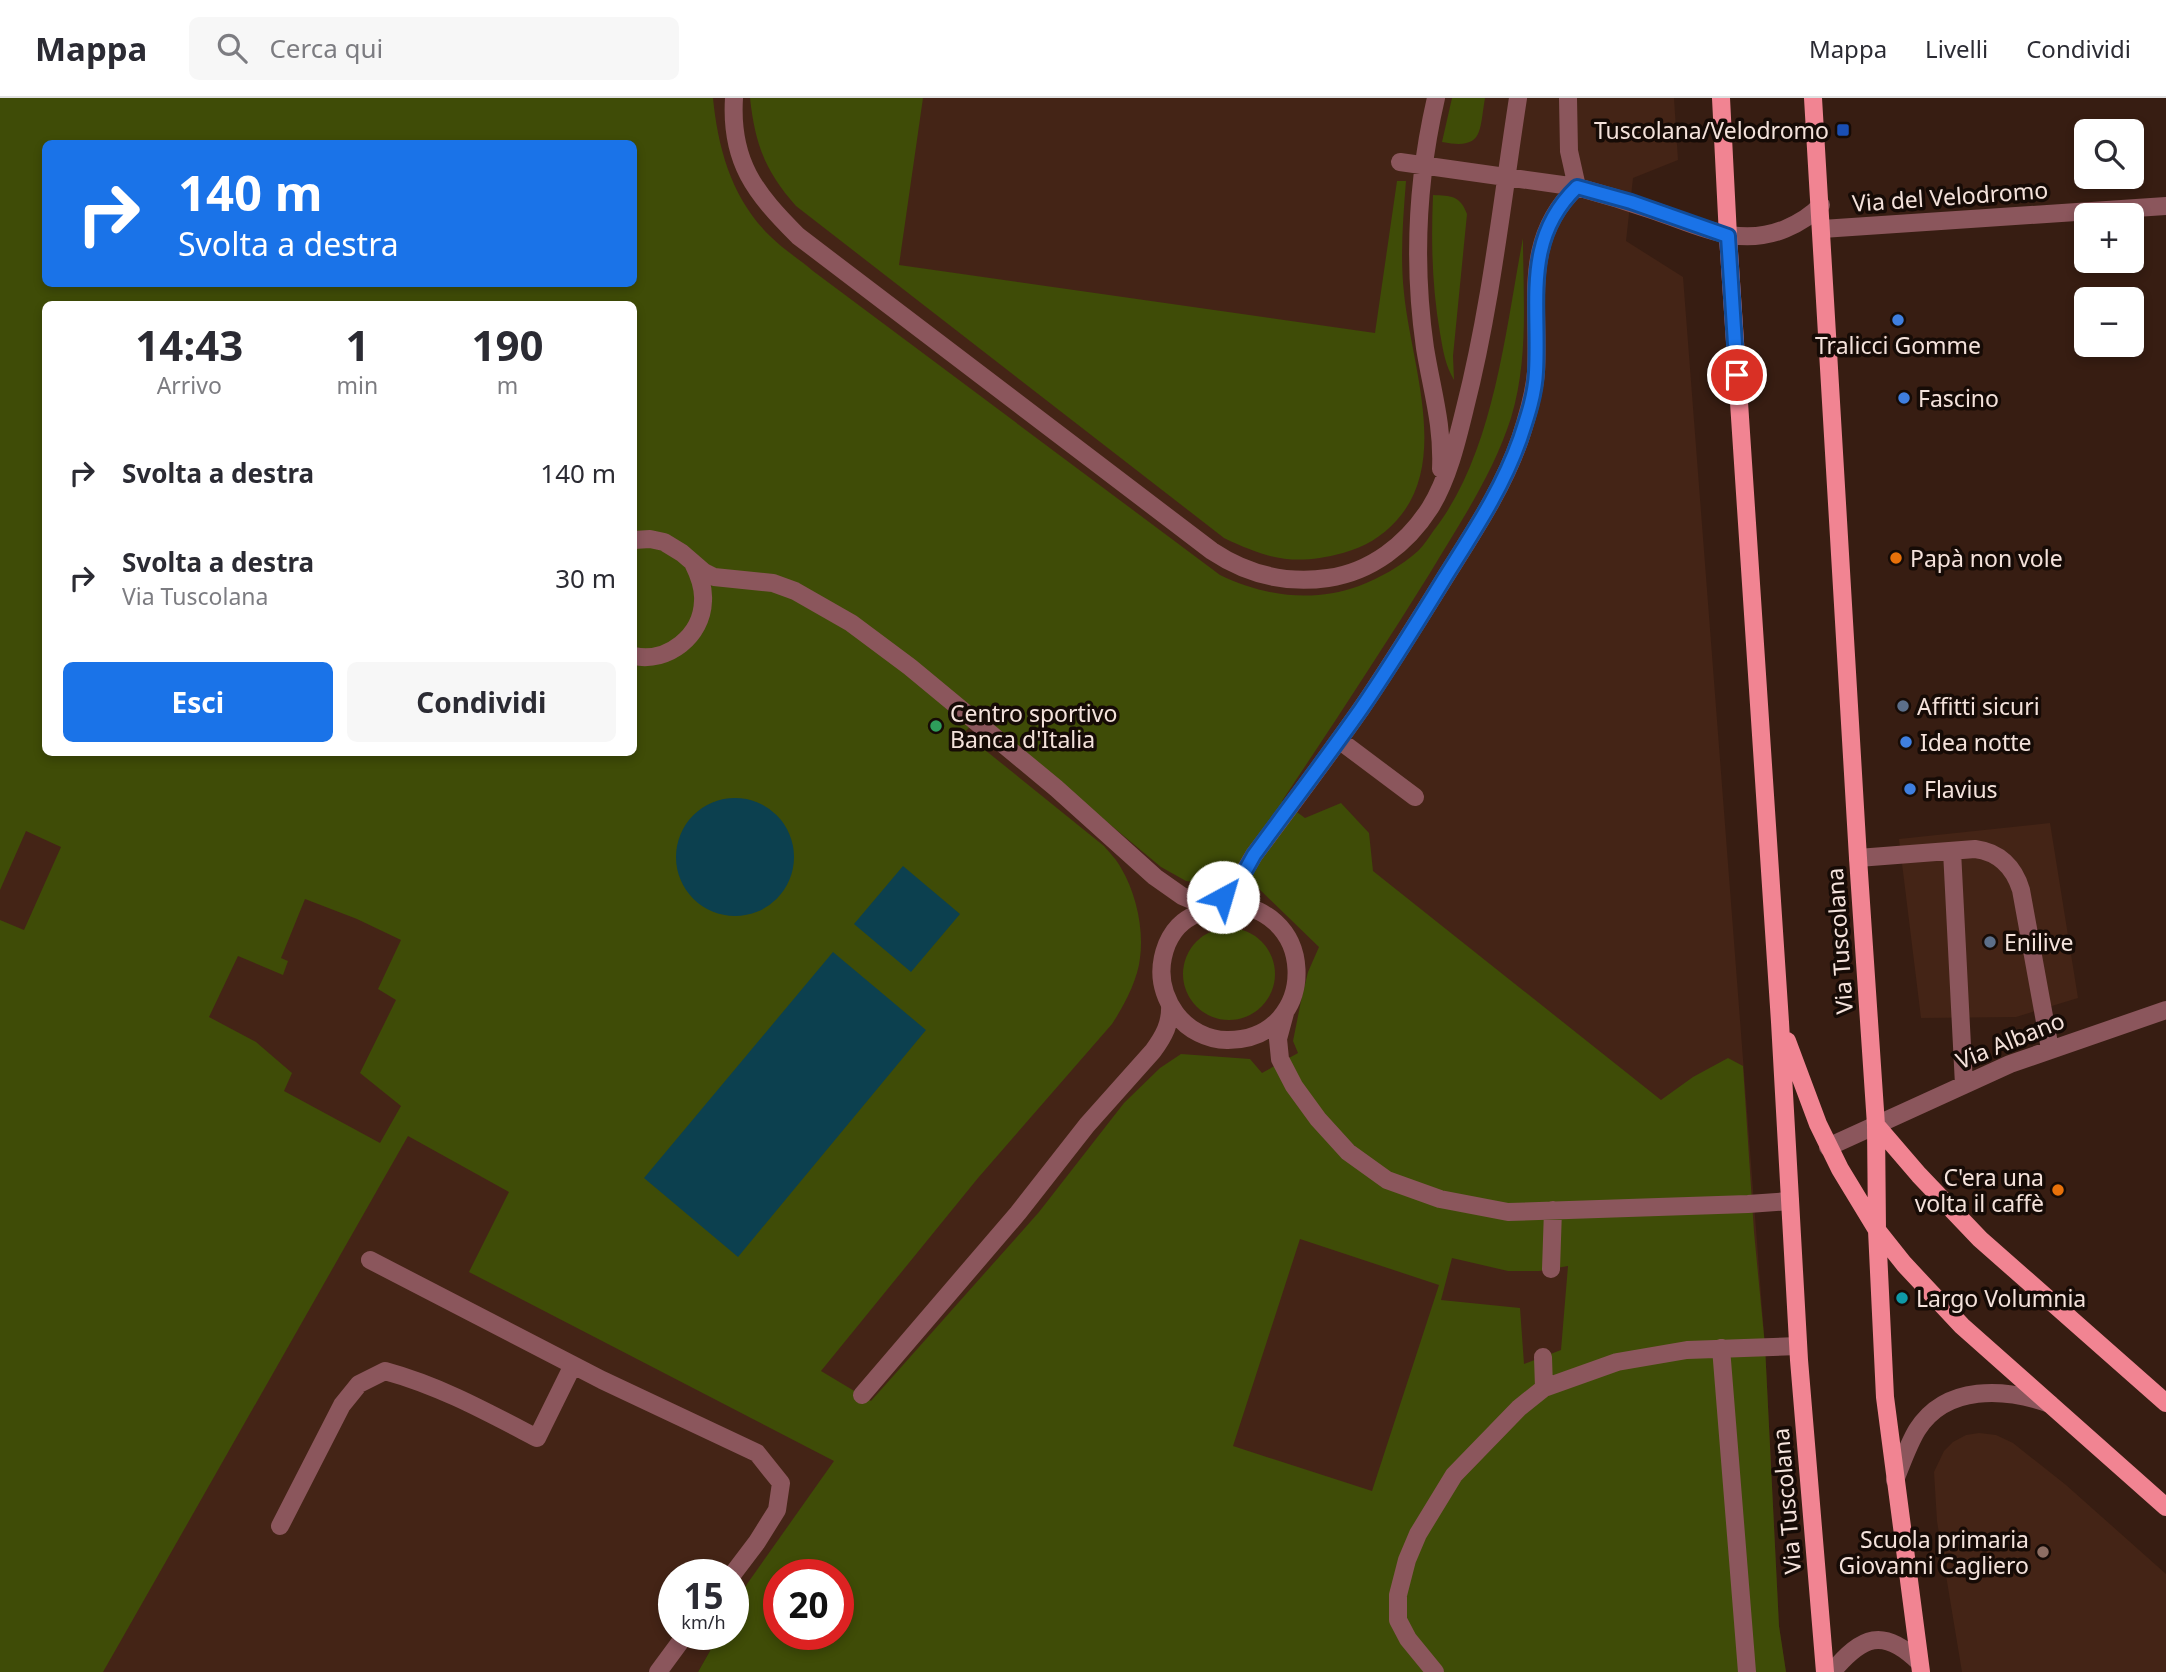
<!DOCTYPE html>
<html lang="it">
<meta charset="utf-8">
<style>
:root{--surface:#fff;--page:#f7f7f7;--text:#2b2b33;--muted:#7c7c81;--line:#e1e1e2;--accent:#1a73e8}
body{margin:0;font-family:"Noto Sans",sans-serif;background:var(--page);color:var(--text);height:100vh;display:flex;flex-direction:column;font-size:26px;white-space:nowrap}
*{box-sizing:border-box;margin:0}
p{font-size:23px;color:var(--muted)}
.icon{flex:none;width:38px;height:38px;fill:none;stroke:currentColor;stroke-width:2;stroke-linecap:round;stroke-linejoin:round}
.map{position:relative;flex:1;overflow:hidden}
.panel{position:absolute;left:42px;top:203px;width:595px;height:455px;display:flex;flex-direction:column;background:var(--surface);border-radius:10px;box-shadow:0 4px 10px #0003}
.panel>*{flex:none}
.hud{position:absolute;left:42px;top:42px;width:595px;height:147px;border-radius:10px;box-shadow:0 4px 10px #0003;background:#1a73e8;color:#fff;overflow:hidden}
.tools{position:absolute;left:2074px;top:21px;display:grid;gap:14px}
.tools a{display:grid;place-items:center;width:70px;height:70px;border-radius:10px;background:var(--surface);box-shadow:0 4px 10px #0003;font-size:35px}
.speed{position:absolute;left:658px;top:1461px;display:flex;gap:14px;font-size:35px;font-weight:700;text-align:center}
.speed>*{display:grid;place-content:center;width:91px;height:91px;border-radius:50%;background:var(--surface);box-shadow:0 4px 10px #0003;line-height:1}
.speed small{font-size:18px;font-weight:400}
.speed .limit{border:10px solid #d22;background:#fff;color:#111}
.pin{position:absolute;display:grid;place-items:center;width:60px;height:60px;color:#fff;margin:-30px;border:4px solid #fff;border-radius:50%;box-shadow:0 2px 7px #0007}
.me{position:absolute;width:77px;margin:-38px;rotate:39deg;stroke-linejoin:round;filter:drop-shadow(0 0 5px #0008)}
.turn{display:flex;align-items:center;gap:24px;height:147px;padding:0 21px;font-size:32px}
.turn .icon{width:91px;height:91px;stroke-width:2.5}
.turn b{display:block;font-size:49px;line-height:60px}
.eta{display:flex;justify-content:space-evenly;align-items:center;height:119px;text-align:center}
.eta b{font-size:42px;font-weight:700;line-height:49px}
.primary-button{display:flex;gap:14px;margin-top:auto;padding:14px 21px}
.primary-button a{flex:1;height:80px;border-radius:10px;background:var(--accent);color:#fff;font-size:28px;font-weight:700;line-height:80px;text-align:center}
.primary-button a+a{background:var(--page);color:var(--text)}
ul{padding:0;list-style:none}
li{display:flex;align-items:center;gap:21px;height:105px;padding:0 21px}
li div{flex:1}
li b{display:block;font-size:26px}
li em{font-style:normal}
header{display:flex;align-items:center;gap:42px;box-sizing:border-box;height:98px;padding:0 35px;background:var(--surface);border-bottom:2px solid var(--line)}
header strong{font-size:33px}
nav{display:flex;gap:38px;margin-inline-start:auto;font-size:24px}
.search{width:490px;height:63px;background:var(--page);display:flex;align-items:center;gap:18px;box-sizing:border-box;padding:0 24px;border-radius:10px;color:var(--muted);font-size:26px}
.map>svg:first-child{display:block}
</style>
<header>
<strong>Mappa</strong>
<div class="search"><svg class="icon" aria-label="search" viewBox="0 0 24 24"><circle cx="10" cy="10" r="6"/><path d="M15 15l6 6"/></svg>Cerca qui</div>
<nav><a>Mappa</a><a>Livelli</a><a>Condividi</a></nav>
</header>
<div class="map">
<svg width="2166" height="1574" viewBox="0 0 2166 1574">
<rect width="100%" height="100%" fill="#371d12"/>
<path fill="#442416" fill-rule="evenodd" d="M0,0H1674L1678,62L1633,80L1626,143L1683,179L1765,1248L1779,1528L1786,1574L838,1536V1477H779L748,1487L733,1512V1477H674V1536L719,1537L698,1574H0ZM46,46H634V186H46ZM46,206H634V654H46Z
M2050,725L2078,900L2016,919L1921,920L1899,741Z
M1979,1335L1996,1337L2013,1345L2066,1387L2166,1476V1574H1962L1937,1423L1934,1374L1944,1353L1953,1344L1966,1337Z"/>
<path fill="#3f4c07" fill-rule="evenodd" d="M0,0H713C718,51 732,101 770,138C783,151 799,161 813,173L1220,477C1264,498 1312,505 1359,488C1380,480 1401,468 1418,453C1424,447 1429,439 1434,432C1494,355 1505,234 1523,140C1523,200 1529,261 1511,320C1493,376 1460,425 1430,475C1382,552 1332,628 1282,703L1305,720L1341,705L1369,735L1373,773L1661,1002L1693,979L1728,960L1743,968L1754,1134L1765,1248L1779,1528L1786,1574H698L719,1537L733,1536V1512L747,1486L834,1363L469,1174L509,1094L408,1038L103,1574H0V822L24,832L61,749L26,733L0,792ZM46,46H634V186H46ZM46,206H634V654H46ZM980,618L1161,769L1186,783L1213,787L1238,774L1257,789L1319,849L1308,874L1301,903L1293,943L1298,955L1262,975L1250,961L1181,956L1160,970L1124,1005L1039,1114L871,1303L821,1273L978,1080L1112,926C1124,908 1138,881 1140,860C1144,831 1136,795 1121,770C1117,762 1110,755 1104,748L964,635ZM305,801L357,821L401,842L378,891L396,902L360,975L401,1008L380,1045L284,993L292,975L256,944L209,919L238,858L283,877L288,863L281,860ZM1300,1141L1439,1187L1372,1393L1233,1348ZM1452,1160L1508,1173H1539L1568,1168L1561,1252L1524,1266L1520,1210L1441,1202ZM779,1477H838V1536H779Z
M750,0H923L899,167L1375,235L1397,83H1406C1403,121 1400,158 1404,195C1411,266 1450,363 1397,422C1382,439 1364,449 1343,455C1294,468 1268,461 1224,440L796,108C765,73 755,46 750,0Z
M1452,0H1485C1479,34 1484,52 1442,44Z
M1433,97C1451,98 1460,97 1467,116L1453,258L1454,282C1445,267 1443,252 1440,235C1432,189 1431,144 1433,97Z
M1183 876a46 46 0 1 1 92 0a46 46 0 1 1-92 0Z"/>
<path fill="#0c404f" d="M676 759a59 59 0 1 1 118 0a59 59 0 1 1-118 0Z
M903,768L960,816L911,874L854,826Z
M833,854L926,932L738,1159L644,1080Z"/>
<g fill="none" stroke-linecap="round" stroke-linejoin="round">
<path stroke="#8b565c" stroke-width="18" d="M734,0C730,64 755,95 798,138L1212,453C1248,477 1286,486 1328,480C1371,474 1407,446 1430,410C1448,381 1457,343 1465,310C1491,208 1502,103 1518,0
M1436,0C1417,82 1413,167 1425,250C1432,293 1443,327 1441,371
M1400,64L1577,89L1569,53L1568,0
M1822,131L2166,108
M634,442L650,441L664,444L682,455L704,474L714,479L773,485L795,493L851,525L910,569L1056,690L1155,779L1182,798L1208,809
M634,558C668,565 702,538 703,503C704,489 699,477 693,465
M1339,642L1415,699
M1952,753L1964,987
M1858,760L1975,751C1999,754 2014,769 2021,792L2050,951
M1216,807C1321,798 1322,943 1227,942C1208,942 1188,932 1176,916C1161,895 1157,871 1167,846C1178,821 1193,818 1215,807C1229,800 1246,771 1254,757C1290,709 1326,661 1361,611C1389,570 1415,528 1441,486C1470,439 1502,393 1520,341C1527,320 1534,297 1536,274C1540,206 1521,142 1577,89C1603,96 1629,104 1655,113C1699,128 1738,150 1785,131C1799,125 1811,118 1821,107
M1285,915L1278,941L1280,961L1294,988L1318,1021L1348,1054L1387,1082L1440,1101L1508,1114L1748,1106L1790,1103
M1828,1049L2010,966L2166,912
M370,1162L602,1282L757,1355L781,1385L777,1412L757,1444L732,1477
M1551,1171L1553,1112
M1721,1250L1747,1574
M1543,1259L1544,1290
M862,1297L1018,1115L1087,1027L1153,953C1164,938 1171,925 1170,907
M1895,1382C1902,1365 1908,1347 1917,1332C1946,1286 2005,1290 2050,1306
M280,1428L342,1307L359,1286L385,1273C440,1288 487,1314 537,1340L573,1267
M658,1574L686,1536
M1435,1574L1408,1541L1398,1522V1497L1407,1462L1418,1436L1454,1377L1519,1310L1544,1290L1617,1264L1687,1252L1798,1248
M1832,1574C1862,1538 1883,1529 1919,1564"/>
<path stroke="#f18492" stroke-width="18" d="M1721,0L1728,138L1780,924L1799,1262L1825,1574
M1813,0L1858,760L1876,1027L1877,1132L1885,1299L1921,1574
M1787,943L1818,1026L1840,1071L1877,1132L1904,1166L1962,1228L2166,1409
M1876,1027L1919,1077L1980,1141L2166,1305"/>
</g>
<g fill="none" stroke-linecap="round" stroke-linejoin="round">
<defs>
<path id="route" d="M1223,799L1244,775L1254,757C1289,709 1326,661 1361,611C1390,569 1417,525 1444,481C1472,436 1502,392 1520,341C1527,320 1535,297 1536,274C1540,205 1522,142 1577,89L1631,104L1728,138L1737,277"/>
</defs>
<use href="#route" stroke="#114b97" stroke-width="18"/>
<use href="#route" stroke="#1a73e8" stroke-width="12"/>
</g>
<rect fill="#1a4fb4" stroke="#160b06" stroke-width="2.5" x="1836" y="25" width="14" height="14" rx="3.5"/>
<g fill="#3f7fe0" stroke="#160b06" stroke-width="2.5">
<circle cx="1898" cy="222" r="7"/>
<circle cx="1904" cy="300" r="7"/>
<circle cx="1906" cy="644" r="7"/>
<circle cx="1910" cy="691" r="7"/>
</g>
<g fill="#e8710a" stroke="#160b06" stroke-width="2.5">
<circle cx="1896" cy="460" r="7"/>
<circle cx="2058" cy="1092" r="7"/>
</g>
<g fill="#5c6f8a" stroke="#160b06" stroke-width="2.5">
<circle cx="1903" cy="608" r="7"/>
<circle cx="1990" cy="844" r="7"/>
</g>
<circle fill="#2e9e5b" stroke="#160b06" stroke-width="2.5" cx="936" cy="628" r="7"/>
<circle fill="#0f9aa8" stroke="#160b06" stroke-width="2.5" cx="1902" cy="1200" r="7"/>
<circle fill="#8d6e63" stroke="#160b06" stroke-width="2.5" cx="2043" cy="1454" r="7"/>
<g text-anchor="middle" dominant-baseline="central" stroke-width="7" stroke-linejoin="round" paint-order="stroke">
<g font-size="23" fill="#f4e2db" stroke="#160b06" text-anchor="start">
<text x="1829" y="32" text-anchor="end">Tuscolana/Velodromo</text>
<text x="1898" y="247" text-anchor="middle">Tralicci Gomme</text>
<text x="1918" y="300">Fascino</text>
<text x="1910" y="460">Papà non vole</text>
<text x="1917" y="608">Affitti sicuri</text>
<text x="950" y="615">Centro sportivo<tspan x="950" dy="26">Banca d'Italia</tspan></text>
<text x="1920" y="644">Idea notte</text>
<text x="1924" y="691">Flavius</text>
<text x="2004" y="844">Enilive</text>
<text x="2044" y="1079" text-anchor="end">C'era una<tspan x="2044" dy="26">volta il caffè</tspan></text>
<text x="1916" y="1200">Largo Volumnia</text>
<text x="2029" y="1441" text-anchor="end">Scuola primaria<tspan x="2029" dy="26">Giovanni Cagliero</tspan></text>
</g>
<g font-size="23" fill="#f4e2db" stroke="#160b06">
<text transform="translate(1950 98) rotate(-4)">Via del Velodromo</text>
<text transform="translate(1839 843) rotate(-94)">Via Tuscolana</text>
<text transform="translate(2010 942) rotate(-22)">Via Albano</text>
<text transform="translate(1786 1403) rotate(-95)">Via Tuscolana</text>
</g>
</g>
</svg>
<div class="tools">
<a><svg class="icon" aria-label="search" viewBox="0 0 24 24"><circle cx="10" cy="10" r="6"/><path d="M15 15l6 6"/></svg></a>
<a>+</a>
<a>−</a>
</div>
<div class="speed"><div>15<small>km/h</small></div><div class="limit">20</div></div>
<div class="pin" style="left:1737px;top:277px;background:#d93025"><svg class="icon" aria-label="arrive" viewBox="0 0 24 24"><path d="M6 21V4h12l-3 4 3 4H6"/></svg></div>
<svg class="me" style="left:1223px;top:799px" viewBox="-20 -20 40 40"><circle r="19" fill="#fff"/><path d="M0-13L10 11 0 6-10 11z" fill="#1a73e8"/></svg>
<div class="hud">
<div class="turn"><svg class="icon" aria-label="right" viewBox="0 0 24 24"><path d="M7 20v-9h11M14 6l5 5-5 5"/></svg><div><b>140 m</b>Svolta a destra</div></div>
</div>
<section class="panel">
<div class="eta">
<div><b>14:43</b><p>Arrivo</p></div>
<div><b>1</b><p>min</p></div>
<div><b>190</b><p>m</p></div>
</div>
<ul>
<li><svg class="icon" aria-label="right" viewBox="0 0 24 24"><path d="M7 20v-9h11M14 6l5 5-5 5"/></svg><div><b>Svolta a destra</b></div><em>140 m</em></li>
<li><svg class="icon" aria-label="right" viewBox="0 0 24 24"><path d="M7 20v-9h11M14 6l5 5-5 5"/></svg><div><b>Svolta a destra</b><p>Via Tuscolana</p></div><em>30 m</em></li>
</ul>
<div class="primary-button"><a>Esci</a><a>Condividi</a></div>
</section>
</div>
